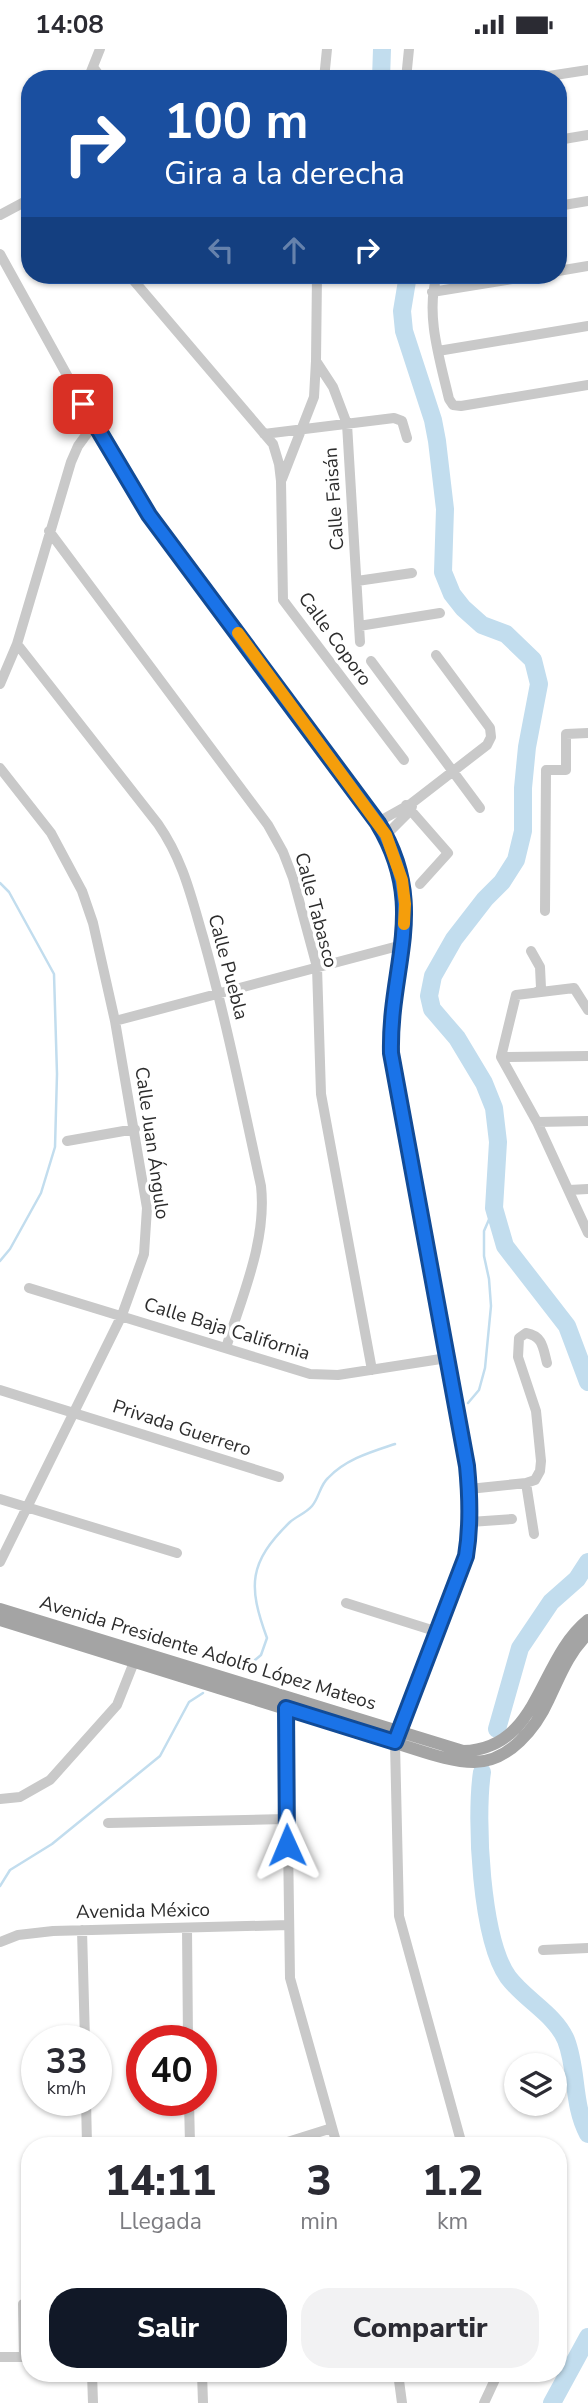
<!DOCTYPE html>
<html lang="es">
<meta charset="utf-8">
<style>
:root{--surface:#fff;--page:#f2f2f3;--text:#2b2b33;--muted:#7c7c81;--accent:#111827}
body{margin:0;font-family:"Nunito Sans",sans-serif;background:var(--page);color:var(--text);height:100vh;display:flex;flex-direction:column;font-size:26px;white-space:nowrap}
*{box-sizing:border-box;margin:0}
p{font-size:23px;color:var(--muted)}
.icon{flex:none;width:38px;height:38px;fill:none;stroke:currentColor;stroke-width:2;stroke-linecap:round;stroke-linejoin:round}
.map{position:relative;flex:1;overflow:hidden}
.side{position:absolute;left:21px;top:2088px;width:546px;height:245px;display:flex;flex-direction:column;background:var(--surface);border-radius:28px;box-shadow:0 2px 5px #0004}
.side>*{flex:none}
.banner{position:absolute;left:21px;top:21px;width:546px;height:214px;border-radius:28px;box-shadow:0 2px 5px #0004;background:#1a4fa0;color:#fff;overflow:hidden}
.tools{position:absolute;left:504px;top:2004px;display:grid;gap:14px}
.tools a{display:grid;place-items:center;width:63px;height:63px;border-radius:50%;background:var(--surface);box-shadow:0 2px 5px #0004;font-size:35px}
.speed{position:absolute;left:21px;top:1976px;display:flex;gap:14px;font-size:35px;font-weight:700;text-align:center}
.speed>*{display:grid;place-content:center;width:91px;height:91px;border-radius:50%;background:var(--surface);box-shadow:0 2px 5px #0004;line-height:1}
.speed small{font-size:18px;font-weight:400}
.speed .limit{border:10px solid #d22;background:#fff;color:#111}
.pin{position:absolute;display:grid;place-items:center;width:60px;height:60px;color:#fff;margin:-30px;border-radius:14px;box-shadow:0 4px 10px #0006}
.me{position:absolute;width:77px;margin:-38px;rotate:359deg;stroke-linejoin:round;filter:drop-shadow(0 0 5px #0008)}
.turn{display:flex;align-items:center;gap:24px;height:147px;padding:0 28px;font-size:32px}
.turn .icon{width:91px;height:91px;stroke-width:2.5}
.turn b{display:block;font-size:49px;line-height:60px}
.lanes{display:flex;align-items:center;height:66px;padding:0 28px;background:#0003;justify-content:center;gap:35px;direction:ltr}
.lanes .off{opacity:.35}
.eta{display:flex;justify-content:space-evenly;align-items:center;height:119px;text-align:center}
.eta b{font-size:42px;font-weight:800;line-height:49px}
.primary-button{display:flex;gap:14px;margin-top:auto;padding:14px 28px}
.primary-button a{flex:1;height:80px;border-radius:28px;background:var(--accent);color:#fff;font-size:28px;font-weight:800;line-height:80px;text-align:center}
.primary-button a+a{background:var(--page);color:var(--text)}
.status{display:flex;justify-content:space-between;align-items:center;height:49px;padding:0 35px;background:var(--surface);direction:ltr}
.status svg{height:19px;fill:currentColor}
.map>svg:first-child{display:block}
</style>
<div class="status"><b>14:08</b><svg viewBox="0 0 49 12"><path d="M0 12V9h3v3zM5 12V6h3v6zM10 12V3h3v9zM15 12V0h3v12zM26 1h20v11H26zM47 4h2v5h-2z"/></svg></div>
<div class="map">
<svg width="588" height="2354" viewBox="0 0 588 2354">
<rect width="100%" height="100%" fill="#fff"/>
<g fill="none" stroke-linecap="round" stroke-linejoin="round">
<path stroke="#c2ddee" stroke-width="2.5" d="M0,834L9,843L54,925L57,1025L55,1098L41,1144L10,1200L0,1212
M468,1354L479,1341L485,1319L491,1257L489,1230L484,1207V1182L494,1159
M242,1622L261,1606L267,1589C248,1537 248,1514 290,1473C297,1467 306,1464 312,1457C319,1449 320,1436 328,1429C346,1410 371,1403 395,1395
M0,1837L10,1821L52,1795L160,1707L189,1653L203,1644"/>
<path stroke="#c2ddee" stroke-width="18" d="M381,30L382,0
M408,226L402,262L404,282L433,371L437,392L445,460L443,523L452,545L463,559L482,576L506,585L533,611L539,635L527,698L523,739V782L516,811L502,833L485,850L454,890L433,927L429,947L432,960L457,989L484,1034L494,1059L498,1093L494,1159L505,1197L567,1277L588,1333
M497,1680L520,1599L551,1553L577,1530L588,1513
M482,1723C475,1770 481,1890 508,1928C525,1951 555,1965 566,1991C578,2022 572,2055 588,2085
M552,2354L588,2288"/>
<path stroke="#c9c9c9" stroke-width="10" d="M93,18L102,30
M88,30L100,0
M324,30L327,0
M406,30L409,0
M529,30L588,21
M558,91L588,86
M558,157L588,152
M0,166L30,150
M0,205L94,375L149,466L378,773C429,859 389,915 391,1004L467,1417L470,1473L466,1507L395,1694L399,1867L462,2096
M558,222L588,217
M129,226L273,395L279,415L281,432L283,551L404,711
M437,226C425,265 440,311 449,350L453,356L461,357L588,336
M432,243L537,226
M438,302L588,277
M316,312L333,338L347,375L360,593
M264,385L394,369L402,372L407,389
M282,430L314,348L316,312L317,226
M49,482L268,776L283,803L293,829L317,918L321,1045L372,1321
M357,532L412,524
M359,577L440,564
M17,595L158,775C183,811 191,847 203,888C226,970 243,1054 261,1137C267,1192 242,1247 226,1299
M371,612L480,759
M0,635L17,595L71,413L78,397L94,375
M0,719L51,784L82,842L93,874L115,972L147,1159L144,1205L122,1266L0,1513
M406,756L448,804L420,835
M378,773L412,754L487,696L491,688L490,679L436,606
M386,786L411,761L412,757
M545,862L546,721H566V685L588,684
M531,902L540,918L541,939L538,942
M588,961L574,939L516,946L501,1008L537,1073L588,1184
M115,972L402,896
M501,1008L588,1007
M537,1073L588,1072
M67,1092L135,1080
M569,1141L588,1140
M29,1239L310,1325L338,1326L447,1309
M0,1341L279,1428
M526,1434L534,1485
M469,1440L526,1434L535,1431L540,1422L541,1412L536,1362L518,1308L519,1289L526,1284C543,1287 543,1299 547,1314
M0,1450L177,1504
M470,1473L512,1470
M346,1554L438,1583
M286,1655L290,1929L337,2096
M0,1750L20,1748L50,1731L117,1656L136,1608
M108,1774L286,1770
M187,1879L188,1992
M82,1881L85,1992
M0,1893L18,1886L53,1882L289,1876
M543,1901L588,1899
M86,2051L87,2096
M189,2051L190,2096
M278,2096L332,2079
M23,2255L24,2308
M0,2308H30
M92,2324L93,2354
M202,2324L203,2354
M398,2324L402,2354
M484,2354L498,2324"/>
<path stroke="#a4a4a4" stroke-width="12" d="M0,1560L463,1702C540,1700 538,1611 588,1571
M0,1571L395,1694C420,1701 448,1713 474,1713C509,1713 536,1679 549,1650C560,1627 569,1603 588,1585"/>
</g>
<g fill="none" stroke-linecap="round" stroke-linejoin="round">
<defs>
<path id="route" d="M83,355L149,466L378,774C429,858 389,916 391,1004L467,1417C470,1448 471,1477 466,1507L395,1693L286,1659L287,1796"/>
</defs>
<use href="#route" stroke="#114b97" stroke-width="18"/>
<use href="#route" stroke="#1a73e8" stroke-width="12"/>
<path stroke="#f59e0b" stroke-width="12" d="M238,584L386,786L402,831L405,855L404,875"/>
</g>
<g text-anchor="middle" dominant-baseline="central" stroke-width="7" stroke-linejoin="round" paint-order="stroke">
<g font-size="19" fill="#2c2c2c" stroke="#fff">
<text transform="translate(334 450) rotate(-94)">Calle Faisán</text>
<text transform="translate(335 590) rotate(54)">Calle Coporo</text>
<text transform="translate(316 861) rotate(75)">Calle Tabasco</text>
<text transform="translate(228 918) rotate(75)">Calle Puebla</text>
<text transform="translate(152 1094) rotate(82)">Calle Juan Ángulo</text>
<text transform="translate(227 1280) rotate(17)">Calle Baja California</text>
<text transform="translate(182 1379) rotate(18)">Privada Guerrero</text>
<text transform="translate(208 1604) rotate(17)">Avenida Presidente Adolfo López Mateos</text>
<text transform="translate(143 1862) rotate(-1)">Avenida México</text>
</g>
</g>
</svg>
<div class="tools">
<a><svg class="icon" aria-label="layers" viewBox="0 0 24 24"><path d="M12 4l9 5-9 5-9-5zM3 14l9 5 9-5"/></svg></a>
</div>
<div class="speed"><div>33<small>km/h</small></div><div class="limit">40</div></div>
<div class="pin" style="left:83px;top:355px;background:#d93025"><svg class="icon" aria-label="arrive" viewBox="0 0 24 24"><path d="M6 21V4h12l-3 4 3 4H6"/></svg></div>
<svg class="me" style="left:287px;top:1796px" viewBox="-20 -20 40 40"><path d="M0-17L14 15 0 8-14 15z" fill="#1a73e8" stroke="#fff" stroke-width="4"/></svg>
<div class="banner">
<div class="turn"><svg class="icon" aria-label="right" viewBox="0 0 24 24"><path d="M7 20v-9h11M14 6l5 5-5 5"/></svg><div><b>100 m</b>Gira a la derecha</div></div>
<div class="lanes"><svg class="icon off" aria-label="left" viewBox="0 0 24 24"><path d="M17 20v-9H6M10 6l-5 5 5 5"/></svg><svg class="icon off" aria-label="ahead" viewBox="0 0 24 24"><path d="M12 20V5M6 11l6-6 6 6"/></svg><svg class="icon" aria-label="right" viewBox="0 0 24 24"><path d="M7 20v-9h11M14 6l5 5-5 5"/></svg></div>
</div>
<section class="side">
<div class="eta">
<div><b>14:11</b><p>Llegada</p></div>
<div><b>3</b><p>min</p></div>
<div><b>1.2</b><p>km</p></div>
</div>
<div class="primary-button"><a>Salir</a><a>Compartir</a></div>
</section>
</div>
